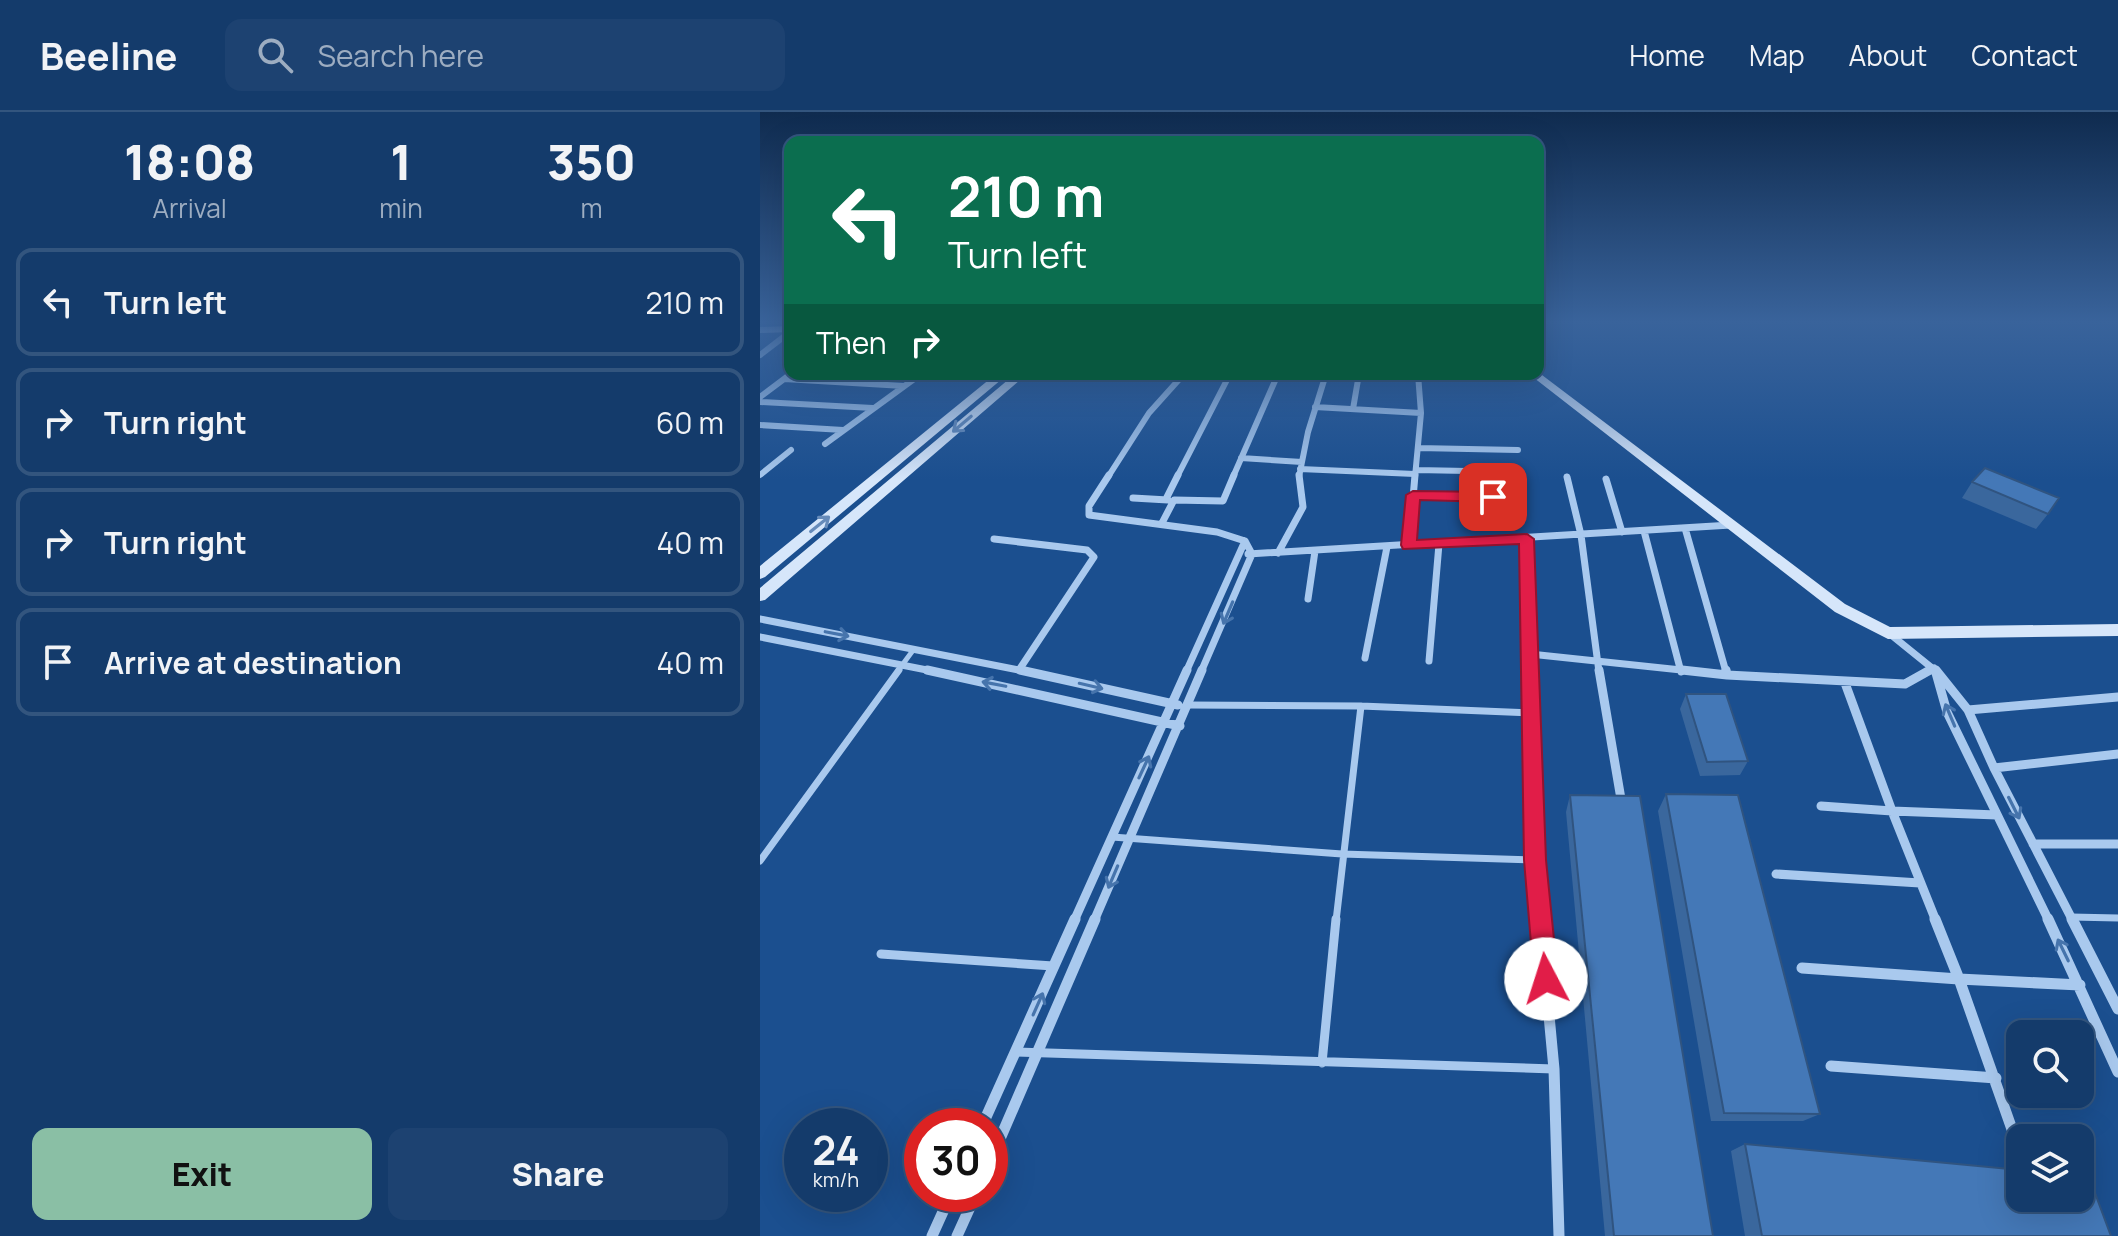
<!DOCTYPE html>
<style>
:root{--surface:#143b6b;--page:#1d4271;--text:#f1f3f6;--muted:#9dadc1;--line:#33557e;--accent:#8abfa5}
body{margin:0;font-family:Manrope,sans-serif;background:var(--page);color:var(--text);height:100vh;display:flex;flex-direction:column;font-size:30px;white-space:nowrap}
*{box-sizing:border-box;margin:0}
p{font-size:26px;color:var(--muted)}
.icon{flex:none;width:44px;height:44px;fill:none;stroke:currentColor;stroke-width:2;stroke-linecap:round;stroke-linejoin:round}
.map{position:relative;flex:1;overflow:hidden}
.details{display:flex;flex-direction:column;background:var(--surface);width:760px}
.details>*{flex:none}
.top-card{position:absolute;left:24px;top:24px;width:760px;height:244px;border-radius:16px;box-shadow:0 8px 32px #0002,0 0 0 2px var(--line);background:#0b6e4f;color:#fff;overflow:hidden}
.controls{position:absolute;left:1246px;top:908px;display:grid;gap:16px}
.controls a{display:grid;place-items:center;width:88px;height:88px;border-radius:16px;background:var(--surface);box-shadow:0 8px 32px #0002,0 0 0 2px var(--line);font-size:40px}
.speed{position:absolute;left:24px;top:996px;display:flex;gap:16px;font-size:40px;font-weight:700;text-align:center}
.speed>*{display:grid;place-content:center;width:104px;height:104px;border-radius:50%;background:var(--surface);box-shadow:0 8px 32px #0002,0 0 0 2px var(--line);line-height:1}
.speed small{font-size:20px;font-weight:400}
.speed .limit{border:12px solid #d22;background:#fff;color:#111}
.pin{position:absolute;display:grid;place-items:center;width:68px;height:68px;color:#fff;margin:-34px;border-radius:16px;box-shadow:0 4px 12px #0006}
.me{position:absolute;width:88px;margin:-44px;rotate:355deg;stroke-linejoin:round;filter:drop-shadow(0 0 6px #0008)}
.turn{display:flex;align-items:center;gap:28px;height:168px;padding:0 32px;font-size:36px}
.turn .icon{width:104px;height:104px;stroke-width:2.5}
.turn b{display:block;font-size:56px;line-height:68px}
.then{display:flex;align-items:center;height:76px;padding:0 32px;background:#0003;gap:16px;font-size:30px}
.eta{display:flex;justify-content:space-evenly;align-items:center;height:136px;text-align:center}
.eta b{font-size:48px;font-weight:800;line-height:56px}
.button{display:flex;gap:16px;margin-top:auto;padding:16px 32px}
.button a{flex:1;height:92px;border-radius:16px;background:var(--accent);color:#111;font-size:32px;font-weight:800;line-height:92px;text-align:center}
.button a+a{background:var(--page);color:var(--text)}
ul{padding:0;list-style:none}
li{display:flex;align-items:center;gap:24px;height:108px;margin:0 16px 12px;padding:0 16px;border:4px solid var(--line);border-radius:16px}
li div{flex:1}
li b{display:block;font-size:30px}
li em{font-style:normal}
header{display:flex;align-items:center;gap:48px;box-sizing:border-box;height:112px;padding:0 40px;background:var(--surface);border-bottom:2px solid var(--line)}
header strong{font-size:38px}
nav{display:flex;gap:44px;margin-inline-start:auto;font-size:28px}
.search{width:560px;height:72px;background:var(--page);display:flex;align-items:center;gap:20px;box-sizing:border-box;padding:0 28px;border-radius:16px;color:var(--muted);font-size:30px}
main{display:flex;flex:1;min-height:0}
.map>svg:first-child{display:block}
</style>
<header>
<strong>Beeline</strong>
<div class="search"><svg class="icon" aria-label="search" viewBox="0 0 24 24"><circle cx="10" cy="10" r="6"/><path d="M15 15l6 6"/></svg>Search here</div>
<nav><a>Home</a><a>Map</a><a>About</a><a>Contact</a></nav>
</header>
<main>
<section class="details">
<div class="eta">
<div><b>18:08</b><p>Arrival</p></div>
<div><b>1</b><p>min</p></div>
<div><b>350</b><p>m</p></div>
</div>
<ul>
<li><svg class="icon" aria-label="left" viewBox="0 0 24 24"><path d="M17 20v-9H6M10 6l-5 5 5 5"/></svg><div><b>Turn left</b></div><em>210 m</em></li>
<li><svg class="icon" aria-label="right" viewBox="0 0 24 24"><path d="M7 20v-9h11M14 6l5 5-5 5"/></svg><div><b>Turn right</b></div><em>60 m</em></li>
<li><svg class="icon" aria-label="right" viewBox="0 0 24 24"><path d="M7 20v-9h11M14 6l5 5-5 5"/></svg><div><b>Turn right</b></div><em>40 m</em></li>
<li><svg class="icon" aria-label="arrive" viewBox="0 0 24 24"><path d="M6 21V4h12l-3 4 3 4H6"/></svg><div><b>Arrive at destination</b></div><em>40 m</em></li>
</ul>
<div class="button"><a>Exit</a><a>Share</a></div>
</section>
<div class="map">
<svg width="1358" height="1124" viewBox="0 0 1358 1124">
<rect width="100%" height="100%" fill="#1b4f8f"/>
<g fill="none" stroke-linecap="round" stroke-linejoin="round">
<path stroke="#a9c9ee" stroke-width="5" d="M137,560L154,537"/>
<path stroke="#a9c9ee" stroke-width="7" d="M429,593L601,594L771,601
M352,725L582,742L775,748
M0,749L139,558
M1311,805L1358,806
M576,809L601,594"/>
<path stroke="#a9c9ee" stroke-width="9" d="M121,842L293,854
M256,940L794,957
M562,951L576,807"/>
<path stroke="#a9c9ee" stroke-width="6" d="M0,243L30,220
M24,267L144,274
M0,285L28,264
M0,290L113,296
M555,295L661,301
M593,297L599,262
M0,313L83,318
M65,332L161,262
M658,336L758,338
M481,346L542,350
M540,357L655,362
M656,358L760,360
M0,363L31,338
M348,365L389,301L424,262
M417,365L470,262
M473,365L518,262
M539,365L548,320L566,262
M655,365L661,301L658,262"/>
<path stroke="#a9c9ee" stroke-width="7" d="M349,363L329,394V403L457,420L485,429L492,442L441,560
M807,365L821,423L839,560
M846,367L862,420
M653,383L759,385
M373,386L408,388
M406,387L418,363
M402,411L414,388L463,389L474,363
M925,416L966,560
M884,419L921,560
M234,427L327,438L334,445L259,558
M767,427L770,560
M649,433L655,363
M518,441L543,395L539,363
M488,442L971,413
M548,487L555,439
M0,507L269,560
M1130,522L1177,560
M0,525L177,560
M770,542L940,560
M605,546L627,435
M669,549L679,432
M426,560L485,429
M1166,560L1174,556"/>
<path stroke="#a9c9ee" stroke-width="9" d="M167,558L420,614
M260,558L418,593
M770,558L775,748L781,809
M839,558L861,687
M922,558L967,563L966,558
M1176,558L1208,598L1234,656L1313,809
M1176,561L1187,600L1289,809
M967,563L1145,572L1170,558
M1208,598L1358,585
M1234,656L1358,642
M1061,694L1132,699L1085,571
M1273,732H1358
M1016,762L1160,771
M314,809L427,558
M334,809L442,558
M1176,809L1132,699L1237,703"/>
<path stroke="#a9c9ee" stroke-width="11" d="M780,807L794,957L799,1124
M1175,807L1199,867L1320,873
M1288,807L1358,960
M1312,807L1358,897
M1042,856L1199,867L1254,1023
M1071,954L1236,966
M222,1014L315,807
M230,1050L335,807
M172,1124L191,1082
M197,1124L216,1082"/>
<path fill="#d6e6fa" fill-rule="evenodd" d="M30,214V220L0,221V215Z
M778,260L1085,492L1130,515L1358,512V524L1128,527L1075,500L769,262H778Z
M236,262H248L5,465L0,467V454Z
M255,262H267L5,488L0,489V476Z"/>
</g>
<path fill="#3a679d" d="M1212,370L1288,402L1276,417L1202,386Z
M926,582L988,649L980,663L940,664L920,597Z
M906,682L1060,1002L1043,1009H951L898,699Z
M810,683L953,1124H845L806,700Z
M985,1032L1351,1124H985L971,1039Z"/>
<path fill="#4478b7" stroke="#305480" stroke-width="2" d="M1225,356L1299,386L1288,402L1212,370Z
M926,582H966L988,649L947,650Z
M906,682L978,683L1060,1002L964,1001Z
M810,683L880,684L953,1124H854Z
M985,1032L1260,1058V1086H1320V1064L1329,1065L1351,1124H1002Z"/>
<defs><path id="oneway-shaft" d="M-6 0H5M1.5-3L5.5 0L1.5 3" fill="none" stroke-width="1.6" stroke-linecap="round" stroke-linejoin="round" transform="scale(2)"/></defs>
<g stroke="#668bba">
<use href="#oneway-shaft" transform="translate(202 312) rotate(140)"/>
<use href="#oneway-shaft" transform="translate(60 412) rotate(-39)"/>
</g>
<g stroke="#4674ac">
<use href="#oneway-shaft" transform="translate(468 501) rotate(113)"/>
<use href="#oneway-shaft" transform="translate(77 522) rotate(11)"/>
<use href="#oneway-shaft" transform="translate(234 572) rotate(-169)"/>
<use href="#oneway-shaft" transform="translate(331 574) rotate(13)"/>
<use href="#oneway-shaft" transform="translate(1190 603) rotate(-113)"/>
<use href="#oneway-shaft" transform="translate(384 655) rotate(-65)"/>
<use href="#oneway-shaft" transform="translate(1254 696) rotate(63)"/>
<use href="#oneway-shaft" transform="translate(353 765) rotate(113)"/>
<use href="#oneway-shaft" transform="translate(1303 838) rotate(-116)"/>
<use href="#oneway-shaft" transform="translate(278 892) rotate(-66)"/>
</g>
<linearGradient id="sky" x2="0" y2="1"><stop stop-color="#0f2b4f"/><stop offset="0.57" stop-color="#39639b"/><stop offset="1" stop-color="#39639b" stop-opacity="0"/></linearGradient>
<rect width="1358" height="368" fill="url(#sky)"/>
<path fill="#e11d48" stroke="#92132f" stroke-width="2" d="M653,379L733,380L740,385L733,390L660,388L657,428L767,422L774,427L786,748L798,867L795,876L786,879L777,876L774,867L764,748L759,432L643,437L641,433L646,383Z"/>
</svg>
<div class="controls">
<a><svg class="icon" aria-label="search" viewBox="0 0 24 24"><circle cx="10" cy="10" r="6"/><path d="M15 15l6 6"/></svg></a>
<a><svg class="icon" aria-label="layers" viewBox="0 0 24 24"><path d="M12 4l9 5-9 5-9-5zM3 14l9 5 9-5"/></svg></a>
</div>
<div class="speed"><div>24<small>km/h</small></div><div class="limit">30</div></div>
<div class="pin" style="left:733px;top:385px;background:#d93025"><svg class="icon" aria-label="arrive" viewBox="0 0 24 24"><path d="M6 21V4h12l-3 4 3 4H6"/></svg></div>
<svg class="me" style="left:786px;top:867px" viewBox="-20 -20 40 40"><circle r="19" fill="#fff"/><path d="M0-13L10 11 0 6-10 11z" fill="#e11d48"/></svg>
<div class="top-card">
<div class="turn"><svg class="icon" aria-label="left" viewBox="0 0 24 24"><path d="M17 20v-9H6M10 6l-5 5 5 5"/></svg><div><b>210 m</b>Turn left</div></div>
<div class="then">Then<svg class="icon" aria-label="right" viewBox="0 0 24 24"><path d="M7 20v-9h11M14 6l5 5-5 5"/></svg></div>
</div>
</div>
</main>
